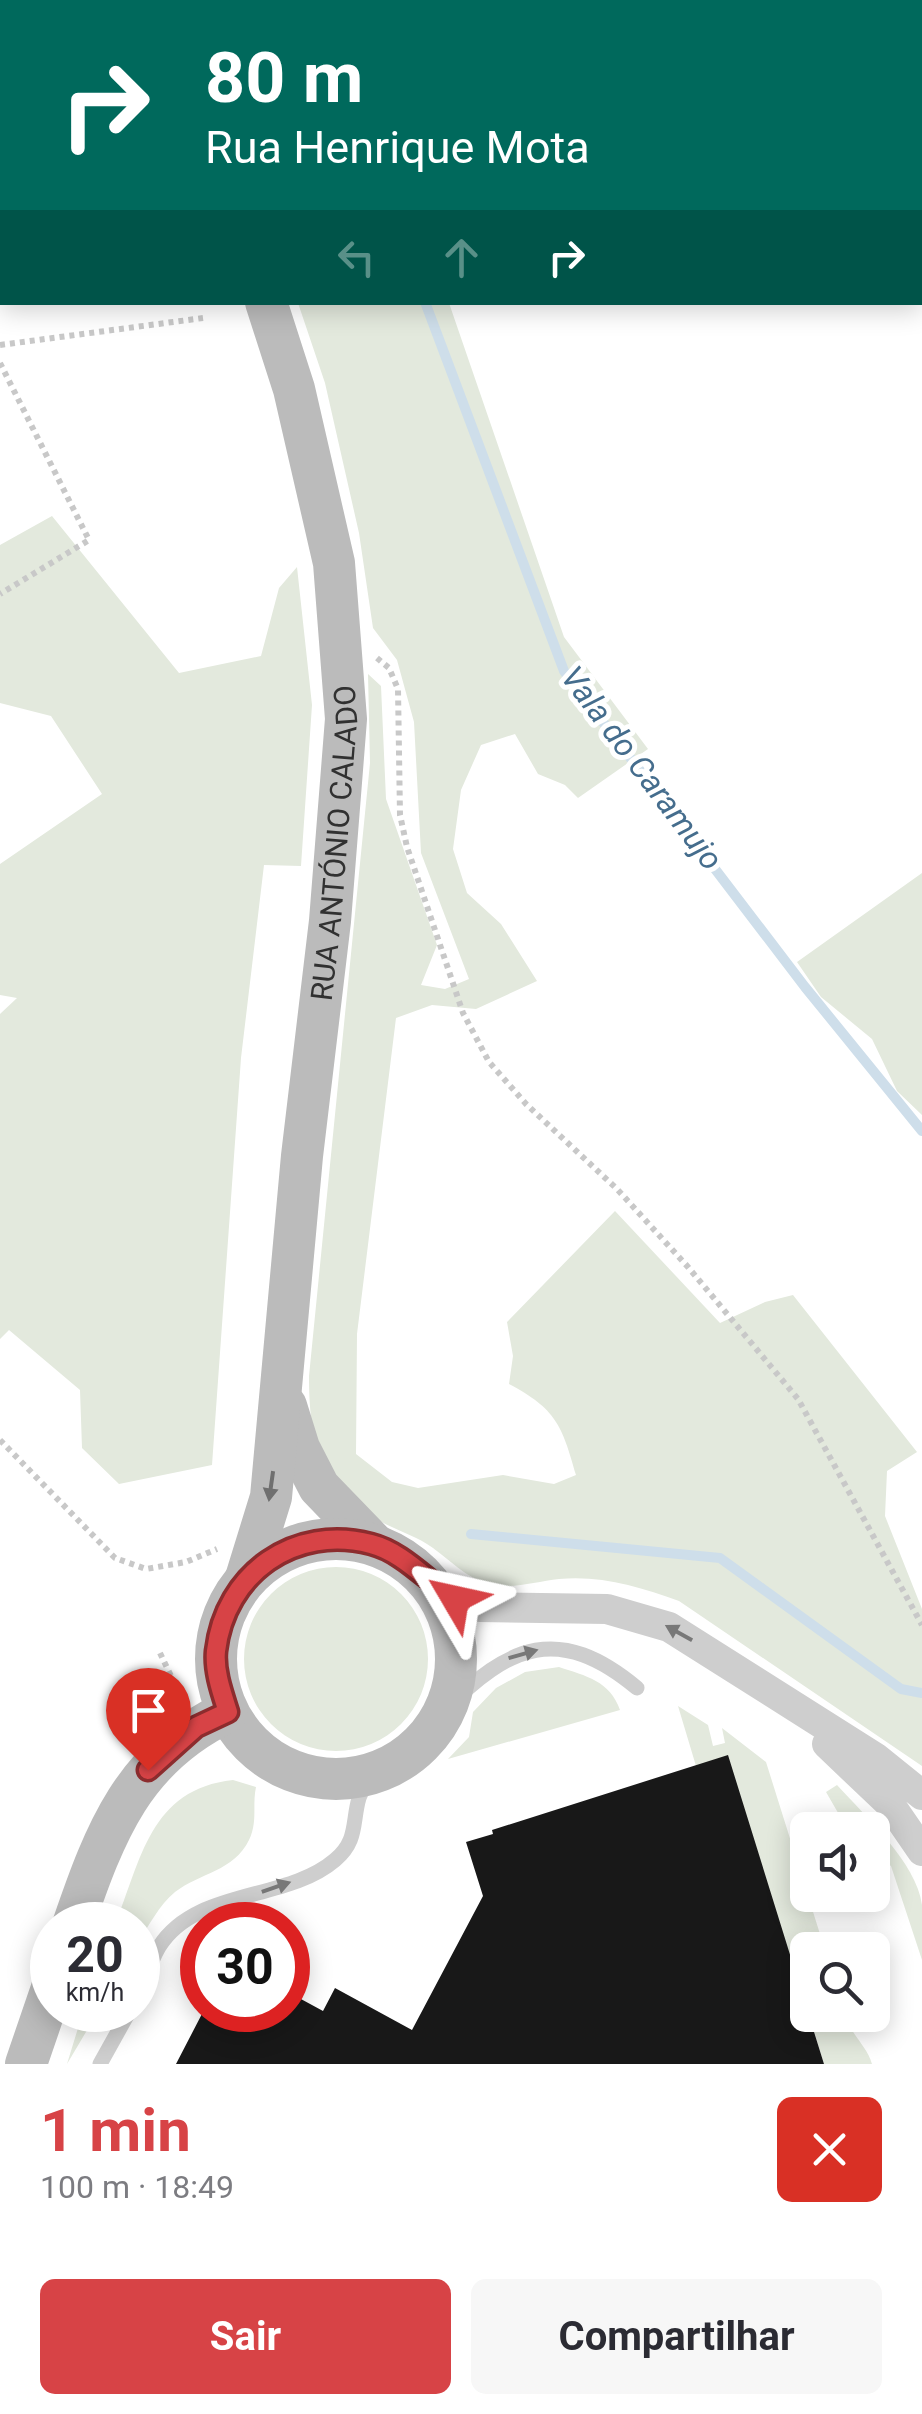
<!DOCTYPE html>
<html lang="pt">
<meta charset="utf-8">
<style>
:root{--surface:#fff;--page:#f7f7f7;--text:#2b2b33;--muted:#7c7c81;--accent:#d74346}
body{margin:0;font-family:Roboto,sans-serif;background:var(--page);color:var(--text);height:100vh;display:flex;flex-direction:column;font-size:38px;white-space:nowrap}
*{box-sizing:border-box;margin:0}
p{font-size:32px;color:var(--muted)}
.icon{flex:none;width:55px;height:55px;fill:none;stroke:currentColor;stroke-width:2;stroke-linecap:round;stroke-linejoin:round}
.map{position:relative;height:2064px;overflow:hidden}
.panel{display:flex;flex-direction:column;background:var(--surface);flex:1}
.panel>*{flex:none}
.hud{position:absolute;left:0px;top:0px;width:922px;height:305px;box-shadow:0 5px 25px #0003;background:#00695c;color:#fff;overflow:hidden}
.controls{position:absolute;left:790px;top:1812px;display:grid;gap:20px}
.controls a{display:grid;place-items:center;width:100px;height:100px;border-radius:15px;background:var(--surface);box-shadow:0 5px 25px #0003;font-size:50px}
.speed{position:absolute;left:30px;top:1902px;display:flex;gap:20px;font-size:50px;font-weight:700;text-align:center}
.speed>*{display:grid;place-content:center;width:130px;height:130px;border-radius:50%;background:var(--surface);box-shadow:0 5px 25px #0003;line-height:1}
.speed small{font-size:25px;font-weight:400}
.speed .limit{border:15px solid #d22;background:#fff;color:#111}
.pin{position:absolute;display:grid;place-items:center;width:85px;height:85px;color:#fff;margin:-102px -42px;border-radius:50% 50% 50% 0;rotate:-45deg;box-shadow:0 0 10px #0007}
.pin .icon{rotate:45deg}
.me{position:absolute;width:110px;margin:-55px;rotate:306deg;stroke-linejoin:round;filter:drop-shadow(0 0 8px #0008)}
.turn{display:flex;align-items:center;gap:35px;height:210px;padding:0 40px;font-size:45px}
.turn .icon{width:130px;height:130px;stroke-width:2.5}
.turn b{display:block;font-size:70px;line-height:85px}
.lanes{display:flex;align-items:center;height:95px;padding:0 40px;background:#0003;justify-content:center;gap:50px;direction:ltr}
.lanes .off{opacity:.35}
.round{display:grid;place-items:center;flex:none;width:105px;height:105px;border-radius:15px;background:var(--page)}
.overview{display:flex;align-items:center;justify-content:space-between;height:170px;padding:0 40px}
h1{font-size:60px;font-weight:700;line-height:75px;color:var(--accent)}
.button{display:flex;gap:20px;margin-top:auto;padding:20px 40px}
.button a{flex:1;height:115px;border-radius:15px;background:var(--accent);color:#fff;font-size:40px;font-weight:700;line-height:115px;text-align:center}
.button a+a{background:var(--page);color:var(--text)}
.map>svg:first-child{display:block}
</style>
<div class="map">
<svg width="922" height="2064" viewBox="0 0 922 2064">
<rect width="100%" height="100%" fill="#fff"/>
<path fill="#e3e9dd" d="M298,303H449L564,637L648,749L578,798L565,785L538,774L515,734L481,745L461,790L453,849L467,893L501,924L537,981L476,1009L432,1005L396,1018L357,1334L356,1454L392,1482L418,1488L503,1475L554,1484L576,1475C562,1425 556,1409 509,1384L513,1356L507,1322L615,1211L720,1323L765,1302L793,1295L917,1452L887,1471L885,1516L922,1609V1766L679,1601C640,1587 601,1575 559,1579C542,1581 523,1586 506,1586C474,1586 456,1565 433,1548C414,1534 390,1529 372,1516C319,1476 309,1440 309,1376L370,763L368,674L381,686L386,799L437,945L421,985L445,989L469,979L421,853L414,722L397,660L373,628L359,533L325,383Z
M52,516L179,673L261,656L279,588L297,567L312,705L301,866L264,865L241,1058L212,1465L119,1484L82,1448L80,1390L9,1330L0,1339V1014L17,998L0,995V864L102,794L51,716L0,703V545Z
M922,873V1115L897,1091L872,1039L821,997L797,962Z
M244 1659a92 92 0 1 1 184 0a92 92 0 1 1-184 0Z
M559,1667C586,1676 610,1681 620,1710L448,1759L469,1737L473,1712L496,1688L525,1672Z
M678,1706L708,1725L713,1746L725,1743L722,1728L766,1762L825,1950H808L807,2011L696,1766Z
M233,1780L256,1787C252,1806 258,1821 249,1840C234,1871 200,1873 175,1892C159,1905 149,1926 138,1942V1925H115C141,1860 150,1789 233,1780Z
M837,1785C864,1815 917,1863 922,1905C922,1923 922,1942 922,1960L891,1866L879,1858L873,1865L872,1830H848L826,1792Z
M84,2010H99L67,2064L82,2015Z
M809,2015H845C851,2035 867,2046 872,2064H824Z"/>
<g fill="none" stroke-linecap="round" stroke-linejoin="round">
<path stroke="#cedeea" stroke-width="10" d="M425,302L564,671L805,987L922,1131
M471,1534L720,1558L901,1689L922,1693"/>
</g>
<path fill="#181818" d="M728,1755L824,2064H176L204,2010H288V1992L323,2011L335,1988L412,2030L483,1896L466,1842L493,1834L492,1830Z"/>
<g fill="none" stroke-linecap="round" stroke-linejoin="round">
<path stroke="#c8c8c8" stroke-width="6" stroke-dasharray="5 5" stroke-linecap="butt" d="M0,90L2,89
M0,345L203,318
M0,363L89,540L0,594
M377,658L389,668L398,689L400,815L407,847L463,1013L489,1062L526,1104L617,1189L688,1267L798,1399L922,1625
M0,1440L115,1558L146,1569L186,1562L217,1549
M160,1653L181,1697"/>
<path stroke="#cecece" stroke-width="15" d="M340,2L347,0
M445,1710C509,1645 559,1623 637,1688
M138,1996C145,1980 150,1962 159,1947C196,1888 286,1902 335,1860C358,1841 352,1822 359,1798C362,1788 369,1781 376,1773
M100,2064L130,2010"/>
<path stroke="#cecece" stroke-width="30" d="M429,1582L455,1599L480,1607L607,1609L669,1627L876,1758L922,1795
M827,1744L889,1803L922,1851"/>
<g stroke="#bbb" stroke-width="42">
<path d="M169,0V2"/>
<path d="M286,1406L299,1448L319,1487L375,1545"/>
<circle cx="336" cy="1659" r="120"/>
<path id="s1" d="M246,1578L271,1497L302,1156L330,921L346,719L334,563L294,389L266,302"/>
<path d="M73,1925C105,1832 133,1757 227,1712"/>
<path d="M26,2064L52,1988"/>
</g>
</g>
<defs><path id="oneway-solid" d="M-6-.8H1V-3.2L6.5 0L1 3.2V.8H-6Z" transform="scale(2.5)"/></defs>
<use fill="#6f6f6f" href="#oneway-solid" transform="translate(271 1486) rotate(98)"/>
<g fill="#787878">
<use href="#oneway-solid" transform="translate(679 1633) rotate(-151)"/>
<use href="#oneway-solid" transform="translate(523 1654) rotate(-16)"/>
<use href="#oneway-solid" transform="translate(276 1887) rotate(-19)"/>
</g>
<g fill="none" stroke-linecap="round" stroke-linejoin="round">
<defs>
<path id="route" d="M148,1770L196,1727L228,1712C222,1693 214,1671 216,1651C225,1573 295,1524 371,1544C403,1552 428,1582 455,1599"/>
</defs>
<use href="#route" stroke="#8c2c2e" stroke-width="25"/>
<use href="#route" stroke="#d74346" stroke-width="18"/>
</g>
<g text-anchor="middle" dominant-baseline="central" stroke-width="10" stroke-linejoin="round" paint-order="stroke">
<g font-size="30" fill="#313131" stroke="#fff">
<text stroke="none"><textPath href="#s1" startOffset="742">RUA ANTÓNIO CALADO</textPath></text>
</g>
<g font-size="32" font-style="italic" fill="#456d8d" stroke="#fff">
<text transform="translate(642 768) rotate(53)">Vala do Caramujo</text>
</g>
</g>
</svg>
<div class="controls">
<a><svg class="icon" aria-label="sound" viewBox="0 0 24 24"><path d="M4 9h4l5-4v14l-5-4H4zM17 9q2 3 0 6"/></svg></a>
<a><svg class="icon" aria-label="search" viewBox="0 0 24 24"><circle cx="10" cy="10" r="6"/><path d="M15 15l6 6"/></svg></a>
</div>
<div class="speed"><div>20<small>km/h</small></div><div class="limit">30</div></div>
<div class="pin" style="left:148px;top:1770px;background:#d93025"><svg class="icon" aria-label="arrive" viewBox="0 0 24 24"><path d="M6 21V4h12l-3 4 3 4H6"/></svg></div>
<svg class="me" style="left:455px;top:1599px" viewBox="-20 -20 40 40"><path d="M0-17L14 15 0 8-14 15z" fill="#d74346" stroke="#fff" stroke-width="4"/></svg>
<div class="hud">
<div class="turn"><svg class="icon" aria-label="right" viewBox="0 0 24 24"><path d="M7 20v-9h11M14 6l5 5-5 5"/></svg><div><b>80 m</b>Rua Henrique Mota</div></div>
<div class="lanes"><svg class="icon off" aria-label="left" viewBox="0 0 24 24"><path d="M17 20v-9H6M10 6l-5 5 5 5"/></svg><svg class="icon off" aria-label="ahead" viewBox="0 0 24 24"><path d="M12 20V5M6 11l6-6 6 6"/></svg><svg class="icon" aria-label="right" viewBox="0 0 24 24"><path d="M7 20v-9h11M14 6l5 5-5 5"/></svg></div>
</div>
</div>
<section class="panel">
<div class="overview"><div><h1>1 min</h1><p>100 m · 18:49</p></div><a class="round" style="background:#d93025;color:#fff"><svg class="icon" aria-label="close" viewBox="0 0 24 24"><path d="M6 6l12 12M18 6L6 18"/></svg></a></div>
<div class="button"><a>Sair</a><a>Compartilhar</a></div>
</section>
